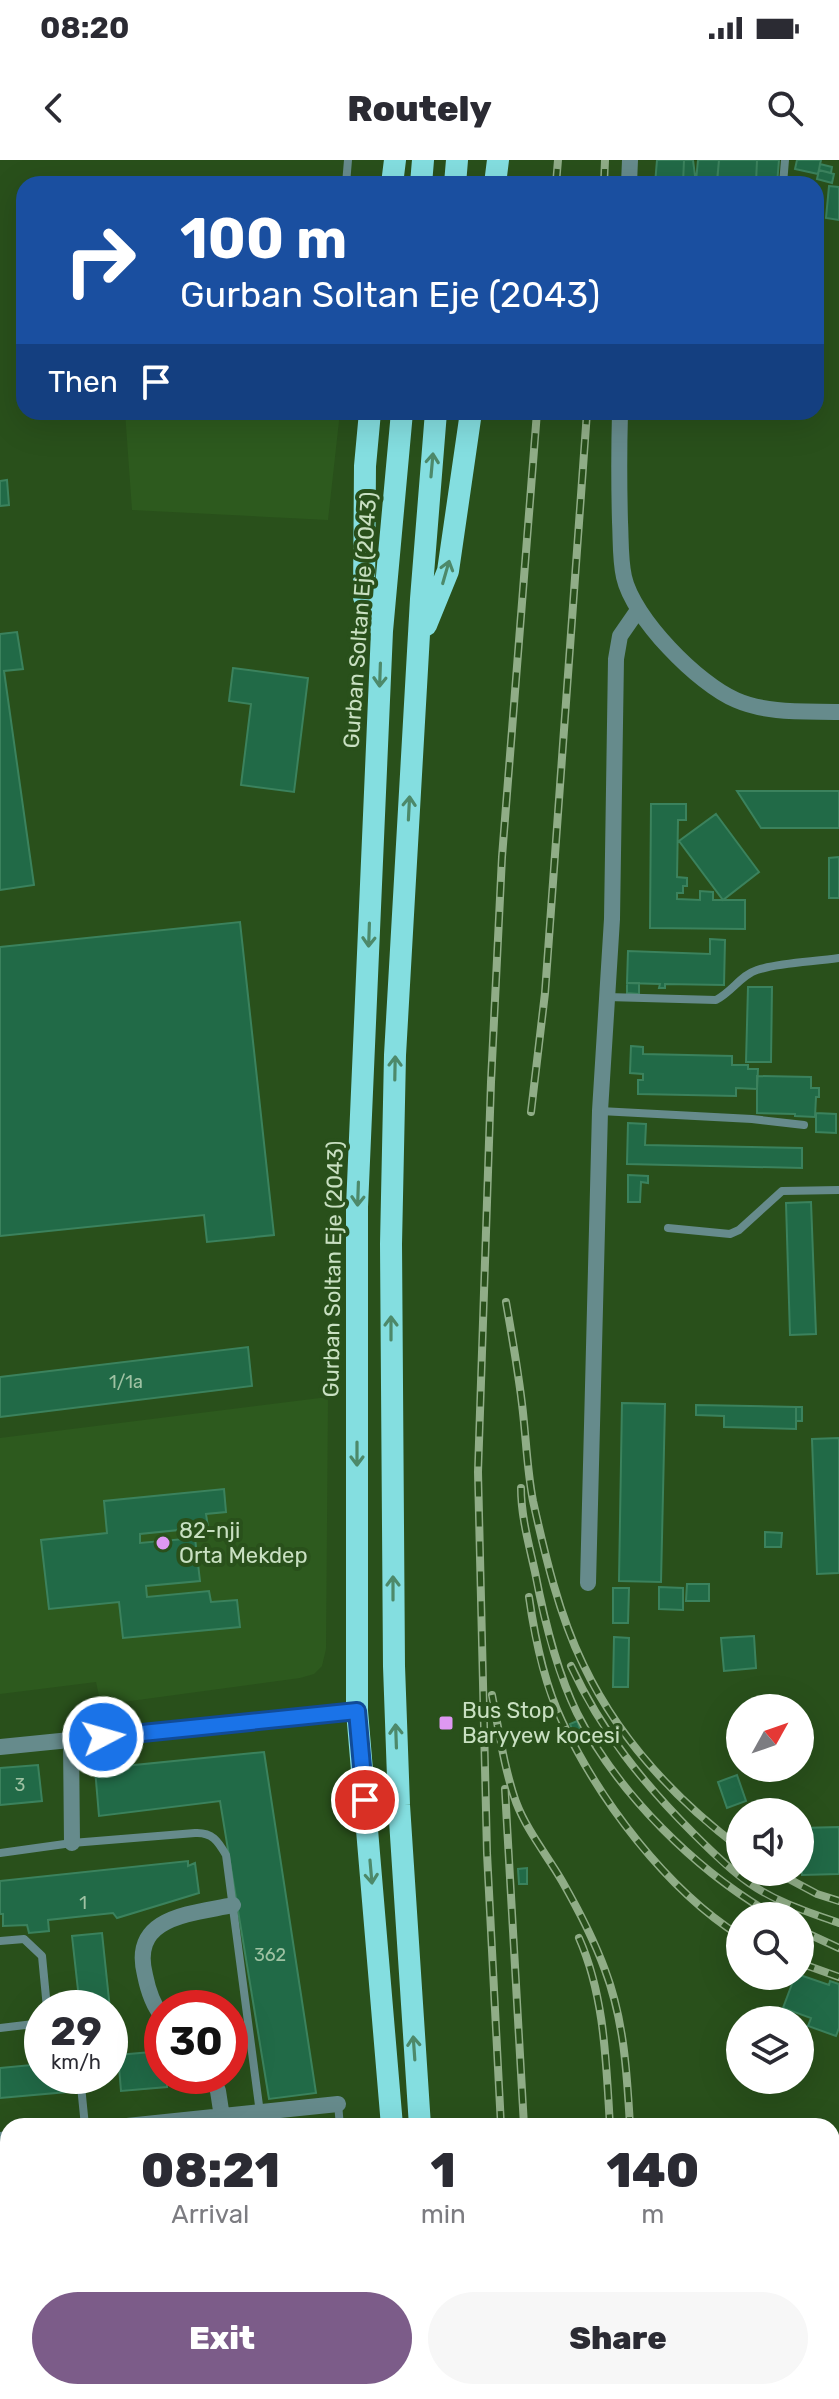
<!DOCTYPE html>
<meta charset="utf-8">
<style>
:root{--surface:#fff;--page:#f7f7f7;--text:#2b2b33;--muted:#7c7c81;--accent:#7c5c89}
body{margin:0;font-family:Rubik,sans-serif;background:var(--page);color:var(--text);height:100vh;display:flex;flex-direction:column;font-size:30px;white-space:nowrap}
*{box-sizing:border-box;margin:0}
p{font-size:26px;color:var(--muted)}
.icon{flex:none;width:44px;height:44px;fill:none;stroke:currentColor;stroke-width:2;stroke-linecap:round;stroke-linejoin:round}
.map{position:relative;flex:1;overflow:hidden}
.panel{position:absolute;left:0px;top:1958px;width:840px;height:282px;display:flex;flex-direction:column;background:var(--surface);border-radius:24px 24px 0 0;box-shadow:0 8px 32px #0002}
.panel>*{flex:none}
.hud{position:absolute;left:16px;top:16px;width:808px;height:244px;border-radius:24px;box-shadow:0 8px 32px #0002;background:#1a4fa0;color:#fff;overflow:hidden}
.needle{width:52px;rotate:50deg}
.tools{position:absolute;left:726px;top:1534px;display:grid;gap:16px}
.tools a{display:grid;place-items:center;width:88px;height:88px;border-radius:50%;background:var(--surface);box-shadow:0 8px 32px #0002;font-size:40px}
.speed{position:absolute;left:24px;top:1830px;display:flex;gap:16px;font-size:40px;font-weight:700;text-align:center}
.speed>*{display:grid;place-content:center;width:104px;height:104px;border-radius:50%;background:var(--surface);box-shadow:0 8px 32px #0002;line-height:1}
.speed small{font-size:20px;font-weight:400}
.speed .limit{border:12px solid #d22;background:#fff;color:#111}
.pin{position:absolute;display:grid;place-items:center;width:68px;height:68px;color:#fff;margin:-34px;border:4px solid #fff;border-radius:50%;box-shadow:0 2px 8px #0007}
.me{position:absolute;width:88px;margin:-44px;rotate:84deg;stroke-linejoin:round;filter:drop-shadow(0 0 6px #0008)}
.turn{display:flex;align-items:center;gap:28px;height:168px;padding:0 32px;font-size:36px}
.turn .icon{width:104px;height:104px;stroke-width:2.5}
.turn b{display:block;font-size:56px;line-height:68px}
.then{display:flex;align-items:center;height:76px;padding:0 32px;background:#0003;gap:16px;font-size:30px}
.eta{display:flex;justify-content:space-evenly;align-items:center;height:136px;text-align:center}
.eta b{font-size:48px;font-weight:800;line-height:56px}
.primary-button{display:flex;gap:16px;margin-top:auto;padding:16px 32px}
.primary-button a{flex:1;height:92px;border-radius:48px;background:var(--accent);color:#fff;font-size:32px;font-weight:800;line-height:92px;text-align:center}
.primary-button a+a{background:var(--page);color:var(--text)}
.status{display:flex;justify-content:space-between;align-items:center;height:56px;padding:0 40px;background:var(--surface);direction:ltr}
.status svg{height:22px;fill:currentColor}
header{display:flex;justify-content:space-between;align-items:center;height:104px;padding:0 32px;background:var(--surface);font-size:36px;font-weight:800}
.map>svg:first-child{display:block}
</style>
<div class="status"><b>08:20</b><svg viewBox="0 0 49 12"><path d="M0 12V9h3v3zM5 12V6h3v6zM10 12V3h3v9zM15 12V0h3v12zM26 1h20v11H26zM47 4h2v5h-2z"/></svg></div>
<header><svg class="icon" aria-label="back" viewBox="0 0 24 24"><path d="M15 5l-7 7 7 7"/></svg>Routely<svg class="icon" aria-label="search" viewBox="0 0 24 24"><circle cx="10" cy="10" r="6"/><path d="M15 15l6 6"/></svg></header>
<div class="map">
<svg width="839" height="2239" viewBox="0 0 839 2239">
<rect width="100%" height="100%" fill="#29501b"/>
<path fill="#2d5a1e" d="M125,252H340L328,360L132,350Z
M328,1237L326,1489L322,1506L314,1514L300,1518L101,1545L96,1522L0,1534V1278Z
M8,1996V2232H228L229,2239H3L0,2215V1997Z"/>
<path fill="#216a47" stroke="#3b825d" stroke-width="2" d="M657,0H684L683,24H655Z
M684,0H693L696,24H683Z
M698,0H719L717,23L696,21Z
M719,0H757L756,23L717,21Z
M757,0H779L777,24L756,23Z
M797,0H821L818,14L795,9Z
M820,4L832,7L831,13L819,10Z
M819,10L834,14L832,23L817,19Z
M829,26L839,27V60L826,58Z
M7,320L9,345L0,346V321Z
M17,472L23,509L4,511L34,725L0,730V474Z
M233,508L308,518L294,632L241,625L251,544L229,541Z
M737,631H839V668H761Z
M651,644H686V660H678L677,717L687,718V726H683V733H677V739L700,740V731L713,732V740H745V769L650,768Z
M716,654L759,712L723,740L679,681Z
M839,697V738H829V698Z
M240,762L274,1075L207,1082L204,1055L0,1076V787Z
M710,779L725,780L724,825L665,824V828H659L660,824L627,823L628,791L710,794Z
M627,823H639V834L627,833Z
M748,827H772L771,902H746Z
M631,886L643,887V894L732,896V905H748V909H758L757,929L736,928V936L638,934V920H643V914L630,913Z
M757,916L811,917V928H819V937H816L815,957L795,956V954L757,953Z
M816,953L836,954V973L816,972Z
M628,963L646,964L645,985L802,988V1008L627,1004Z
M628,1015L648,1016V1023L641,1022L640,1042H628Z
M811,1042L816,1174L790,1175L786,1043Z
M248,1187L252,1226L0,1257V1217Z
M622,1243L665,1244L661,1422L619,1421Z
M696,1245L796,1247V1269L724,1267V1256L696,1255Z
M796,1247H802V1261H796Z
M839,1278V1413L817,1414L812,1279Z
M224,1329L226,1352L206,1354L208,1367L140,1374V1383L195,1378L200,1421L146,1426L147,1437L209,1431L211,1442L237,1440L240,1467L123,1478L119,1442L49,1449L41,1380L107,1373L104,1341Z
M765,1372L782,1373L781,1387H765Z
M687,1424H709V1441H686Z
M659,1427L683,1428V1450L659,1449Z
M613,1428H629L628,1463H613Z
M754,1476L756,1508L724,1511L721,1478Z
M614,1477L629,1478L628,1527H613Z
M577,1561L581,1571L574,1574L570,1564Z
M264,1592L316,1933L269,1939L220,1641L99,1656L95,1609Z
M38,1605L42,1641L0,1645V1608Z
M737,1615L746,1641L727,1648L718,1622Z
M839,1667V1714L802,1715L800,1668Z
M188,1701V1706L195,1703L199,1733L117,1758L113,1753L48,1760L49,1771L29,1773L27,1765L3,1766V1754H0V1721Z
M527,1708V1724H519L518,1709Z
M102,1773L115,1897H110V1848H80L72,1776Z
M800,1815L829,1825L830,1821L839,1824V1868L836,1876L808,1866L811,1858L783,1848L795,1816Z
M162,1891V1916H183L184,1921L167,1923V1927L121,1931L118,1895Z
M42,1904V1916H65L67,1932L0,1938V1908Z
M674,2232H721L722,2239H675Z"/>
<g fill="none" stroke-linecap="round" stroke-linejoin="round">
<path stroke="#668b8c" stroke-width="8" d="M346,24L348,0
M783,24L785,0
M607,837L716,840C732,832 741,815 757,810C781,802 814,802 839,798
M600,951L752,959L804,965
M668,1068L730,1074L739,1070L782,1031L839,1030
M0,1693L72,1683L195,1673C212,1672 218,1681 226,1695L260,1953
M0,1781L24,1779L42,1796L47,1848
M0,1868L42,1863
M80,1916L85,1966
M338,1944L340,1966
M367,2232V2239"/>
<path stroke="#668b8c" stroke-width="16" d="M629,24L630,0
M620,252C619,289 619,325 620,362C621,380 620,399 624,417C633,458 698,524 736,540C768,554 805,551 839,552
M588,1423L600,951L612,759L616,499L620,476L638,450
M71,1580L72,1683
M0,1587L357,1551
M162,1856C152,1844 148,1830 145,1815C130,1756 191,1754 233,1745
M212,1916L218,1931L222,1957
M127,1966L338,1944
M0,1980L8,1979
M240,2232V2239"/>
<path stroke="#84dee0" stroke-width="22" d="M392,24L395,0
M421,24L423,0
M455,24L457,0
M495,24L498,0
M370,252L365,306L364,437L382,471
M426,465L448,411L471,252
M392,1966L357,1551V1047L382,471L402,252
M420,1966L399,1645L394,1506L391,1084L395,895L421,439L436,252
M416,2232V2239
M448,2232L449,2239"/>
<defs>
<path id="rail" d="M556,24L558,0
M604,24L605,0
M531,952L545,833L587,252
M506,1142C512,1176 518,1210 522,1244C526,1276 527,1310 533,1341C545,1395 559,1455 583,1504C618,1578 675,1639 740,1688
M521,1328C521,1356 529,1385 535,1412C544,1459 556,1510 577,1553C618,1634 697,1712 775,1756
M529,1437C535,1479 544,1523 562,1561C599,1640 666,1729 740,1776
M571,1506C602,1572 642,1622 694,1674C711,1691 729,1709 749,1723C776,1742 808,1752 839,1763
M492,1535C499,1571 504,1608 516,1642C527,1671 547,1695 562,1721C578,1749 594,1780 605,1810C624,1860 627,1913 630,1966
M505,1629L524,1966
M776,1712L817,1734L839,1741
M800,1770L839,1788
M579,1778C605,1837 606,1903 610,1966
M800,1803L839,1817
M501,1966L487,1693L478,1312L491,922L502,697L537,252
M520,2232L521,2239
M626,2232V2239
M647,2232L648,2239"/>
</defs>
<use href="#rail" stroke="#90ad87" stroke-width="8"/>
<use href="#rail" stroke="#29501b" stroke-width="5" stroke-dasharray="15" stroke-linecap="butt"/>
</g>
<defs><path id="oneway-shaft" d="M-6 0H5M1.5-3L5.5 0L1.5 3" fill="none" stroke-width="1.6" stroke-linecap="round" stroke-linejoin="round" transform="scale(2)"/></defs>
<g stroke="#4d896a">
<use href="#oneway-shaft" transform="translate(432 305) rotate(-85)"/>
<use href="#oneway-shaft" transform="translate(446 412) rotate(-74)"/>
<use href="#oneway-shaft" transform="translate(380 515) rotate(92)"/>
<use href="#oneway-shaft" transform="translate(409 648) rotate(-87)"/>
<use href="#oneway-shaft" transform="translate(369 775) rotate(92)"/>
<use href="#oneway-shaft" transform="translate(395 908) rotate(-89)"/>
<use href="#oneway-shaft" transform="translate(358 1034) rotate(92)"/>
<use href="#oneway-shaft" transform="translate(391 1168) rotate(-90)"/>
<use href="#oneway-shaft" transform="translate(357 1294) rotate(90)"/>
<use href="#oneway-shaft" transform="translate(393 1428) rotate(-90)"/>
<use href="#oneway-shaft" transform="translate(396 1576) rotate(-92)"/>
<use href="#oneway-shaft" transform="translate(371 1712) rotate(85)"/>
<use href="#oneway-shaft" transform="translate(414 1888) rotate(-94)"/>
</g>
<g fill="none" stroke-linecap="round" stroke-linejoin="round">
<defs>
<path id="route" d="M103,1577L357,1551L365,1640"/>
</defs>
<use href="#route" stroke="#114b97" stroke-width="20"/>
<use href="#route" stroke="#1a73e8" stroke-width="14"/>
</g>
<g fill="#de98f2" stroke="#29501b" stroke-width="3">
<circle cx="163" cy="1383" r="8"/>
<rect x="438" y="1555" width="16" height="16" rx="4"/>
</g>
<g text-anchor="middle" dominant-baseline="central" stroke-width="8" stroke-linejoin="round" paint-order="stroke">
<g font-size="18" fill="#9fc2a3">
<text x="126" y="1222">1/1а</text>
<text x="20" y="1625">3</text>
<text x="83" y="1743">1</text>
<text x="270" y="1795">362</text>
</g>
<g font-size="22" fill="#c9e0c2" stroke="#29501b">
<text transform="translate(360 460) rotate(-86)">Gurban Soltan Eje (2043)</text>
<text transform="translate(333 1109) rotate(-89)">Gurban Soltan Eje (2043)</text>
</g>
<g font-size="22" fill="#c9e0c2" stroke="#29501b" text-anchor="start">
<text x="179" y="1370">82-nji<tspan x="179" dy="25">Orta Mekdep</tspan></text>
<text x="462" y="1550">Bus Stop<tspan x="462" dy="25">Baryyew kocesi</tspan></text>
</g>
</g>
</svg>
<div class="tools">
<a><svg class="needle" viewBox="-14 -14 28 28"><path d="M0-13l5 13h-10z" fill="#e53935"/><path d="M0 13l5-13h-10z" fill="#7c7c81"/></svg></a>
<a><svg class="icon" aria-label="sound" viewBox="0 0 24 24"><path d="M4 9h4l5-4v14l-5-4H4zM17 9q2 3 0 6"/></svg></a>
<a><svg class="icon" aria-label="search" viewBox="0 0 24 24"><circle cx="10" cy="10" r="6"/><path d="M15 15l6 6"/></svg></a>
<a><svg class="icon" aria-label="layers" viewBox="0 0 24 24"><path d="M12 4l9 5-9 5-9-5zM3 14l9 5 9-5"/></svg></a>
</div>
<div class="speed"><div>29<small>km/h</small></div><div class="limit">30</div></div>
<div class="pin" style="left:365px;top:1640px;background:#d93025"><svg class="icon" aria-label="arrive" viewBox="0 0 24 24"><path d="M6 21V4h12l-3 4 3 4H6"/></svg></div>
<svg class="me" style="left:103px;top:1577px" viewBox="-20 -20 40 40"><circle r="17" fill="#1a73e8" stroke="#fff" stroke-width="3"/><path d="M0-11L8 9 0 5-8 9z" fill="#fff"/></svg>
<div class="hud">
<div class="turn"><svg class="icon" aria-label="right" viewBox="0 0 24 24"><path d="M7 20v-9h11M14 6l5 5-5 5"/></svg><div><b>100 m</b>Gurban Soltan Eje (2043)</div></div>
<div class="then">Then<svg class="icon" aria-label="arrive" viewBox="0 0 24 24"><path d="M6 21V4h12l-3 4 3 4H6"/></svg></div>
</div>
<section class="panel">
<div class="eta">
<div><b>08:21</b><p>Arrival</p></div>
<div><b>1</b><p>min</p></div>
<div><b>140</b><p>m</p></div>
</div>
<div class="primary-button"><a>Exit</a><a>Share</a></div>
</section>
</div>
